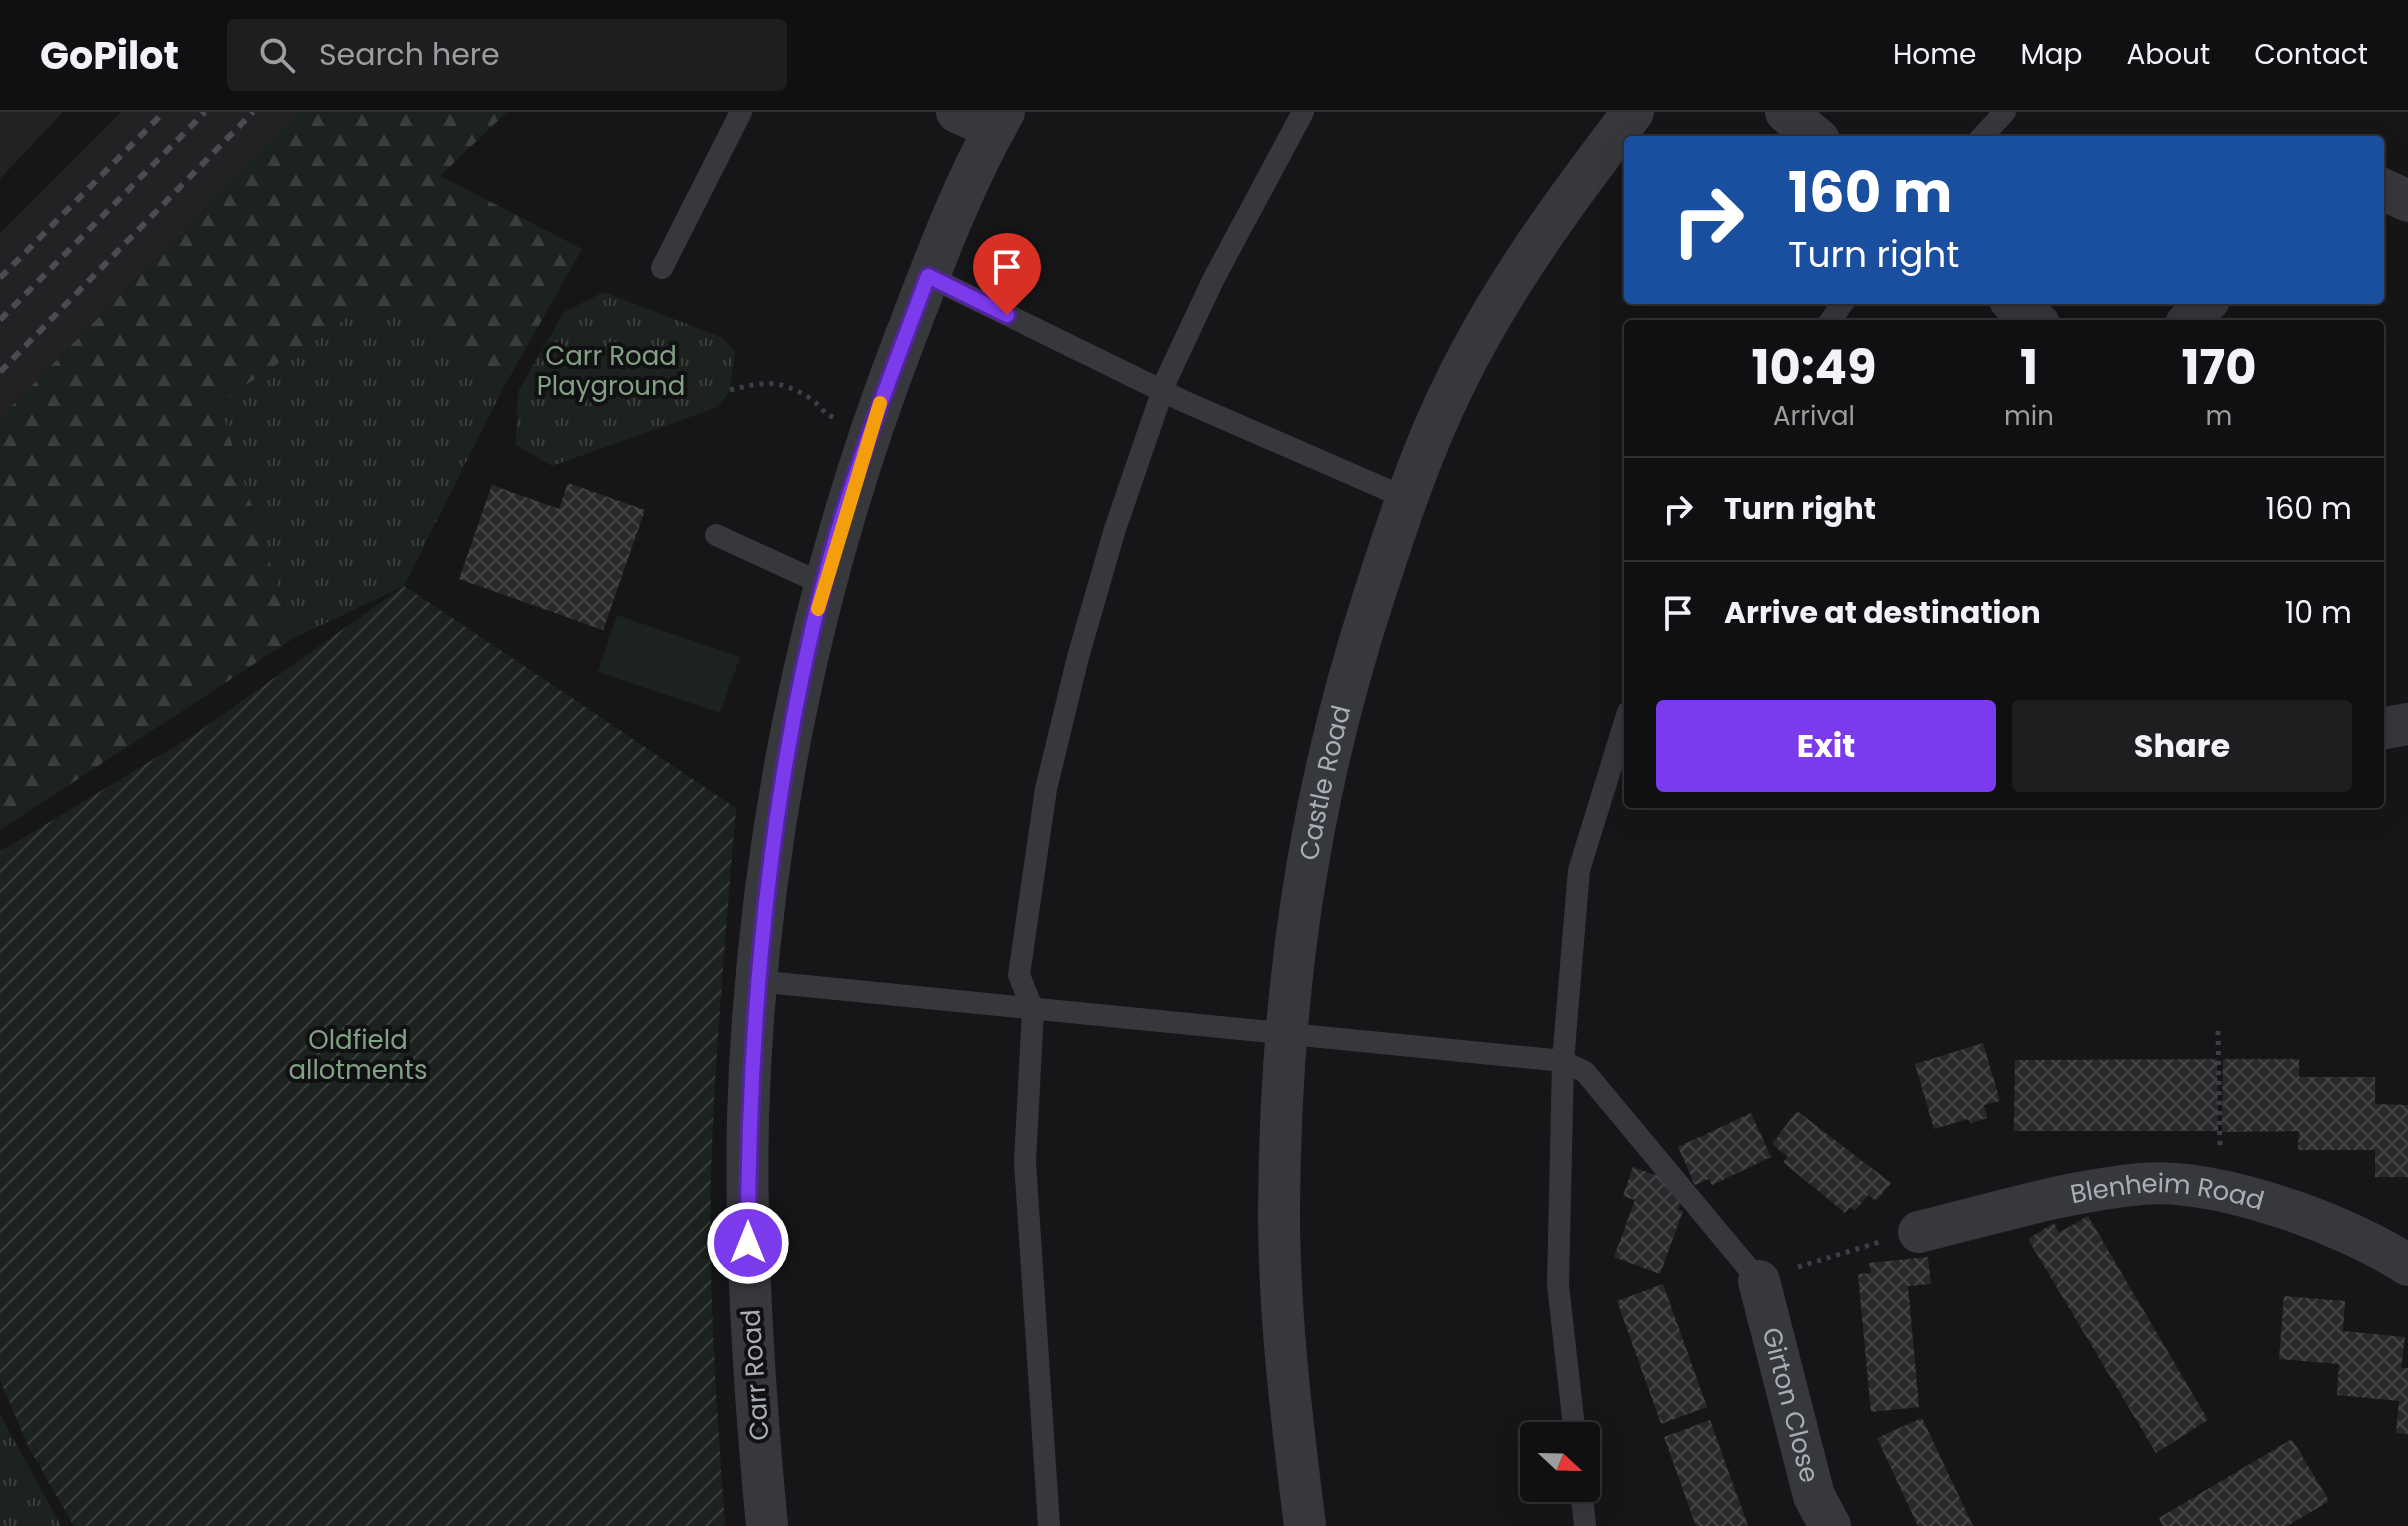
<!DOCTYPE html>
<style>
:root{--surface:#101012;--page:#1e1e20;--text:#f1f3f6;--muted:#9c9d9f;--line:#303032;--accent:#7c3aed}
body{margin:0;font-family:Poppins,sans-serif;background:var(--page);color:var(--text);height:100vh;display:flex;flex-direction:column;font-size:30px;white-space:nowrap}
*{box-sizing:border-box;margin:0}
p{font-size:26px;color:var(--muted)}
.icon{flex:none;width:44px;height:44px;fill:none;stroke:currentColor;stroke-width:2;stroke-linecap:round;stroke-linejoin:round}
.map{position:relative;flex:1;overflow:hidden}
.panel{position:absolute;left:1624px;top:208px;width:760px;height:488px;display:flex;flex-direction:column;background:var(--surface);border-radius:8px;box-shadow:0 8px 32px #0002,0 0 0 2px var(--line)}
.panel>*{flex:none}
.guide{position:absolute;left:1624px;top:24px;width:760px;height:168px;border-radius:8px;box-shadow:0 8px 32px #0002,0 0 0 2px var(--line);background:#1a4fa0;color:#fff;overflow:hidden}
.needle{width:52px;rotate:112deg}
.fabs{position:absolute;left:1520px;top:1310px;display:grid;gap:16px}
.fabs a{display:grid;place-items:center;width:80px;height:80px;border-radius:8px;background:var(--surface);box-shadow:0 8px 32px #0002,0 0 0 2px var(--line);font-size:40px}
.pin{position:absolute;display:grid;place-items:center;width:68px;height:68px;color:#fff;margin:-82px -34px;border-radius:50% 50% 50% 0;rotate:-45deg;box-shadow:0 0 8px #0007}
.pin .icon{rotate:45deg}
.me{position:absolute;width:88px;margin:-44px;rotate:0deg;stroke-linejoin:round;filter:drop-shadow(0 0 6px #0008)}
.turn{display:flex;align-items:center;gap:28px;height:168px;padding:0 32px;font-size:36px}
.turn .icon{width:104px;height:104px;stroke-width:2.5}
.turn b{display:block;font-size:56px;line-height:68px}
.eta{display:flex;justify-content:space-evenly;align-items:center;height:136px;text-align:center}
.eta b{font-size:48px;font-weight:700;line-height:56px}
.button{display:flex;gap:16px;margin-top:auto;padding:16px 32px}
.button a{flex:1;height:92px;border-radius:8px;background:var(--accent);color:#fff;font-size:32px;font-weight:700;line-height:92px;text-align:center}
.button a+a{background:var(--page);color:var(--text)}
ul{padding:0;list-style:none}
li{display:flex;align-items:center;gap:24px;height:104px;padding:0 32px;border-top:2px solid var(--line)}
li div{flex:1}
li b{display:block;font-size:30px}
li em{font-style:normal}
header{display:flex;align-items:center;gap:48px;box-sizing:border-box;height:112px;padding:0 40px;background:var(--surface);border-bottom:2px solid var(--line)}
header strong{font-size:38px}
nav{display:flex;gap:44px;margin-inline-start:auto;font-size:28px}
.search{width:560px;height:72px;background:var(--page);display:flex;align-items:center;gap:20px;box-sizing:border-box;padding:0 28px;border-radius:8px;color:var(--muted);font-size:30px}
.map>svg:first-child{display:block}
</style>
<header>
<strong>GoPilot</strong>
<div class="search"><svg class="icon" aria-label="search" viewBox="0 0 24 24"><circle cx="10" cy="10" r="6"/><path d="M15 15l6 6"/></svg>Search here</div>
<nav><a>Home</a><a>Map</a><a>About</a><a>Contact</a></nav>
</header>
<div class="map">
<svg width="2408" height="1414" viewBox="0 0 2408 1414">
<defs>
<pattern id="grass-tufts" width="24" height="20" patternUnits="userSpaceOnUse" patternTransform="scale(2)"><rect width="24" height="20" fill="#1c221d"/><path d="M3 7l-1-3M5 7V3M7 7l1-3M15 17l-1-3M17 17v-4M19 17l1-3" fill="none" stroke="#3a3f3c"/></pattern>
<pattern id="forest-firs" width="22" height="20" patternUnits="userSpaceOnUse" patternTransform="scale(2)"><rect width="22" height="20" fill="#1c221d"/><path d="M5 1l3.5 6h-7zM16 11l3.5 6h-7z" fill="#3a3f3c"/></pattern>
<pattern id="garden-furrows" width="10" height="10" patternUnits="userSpaceOnUse" patternTransform="scale(2)"><rect width="10" height="10" fill="#1c221d"/><path d="M-1 1l2-2M0 10L10 0M9 11l2-2" fill="none" stroke="#3a3f3c"/></pattern>
<pattern id="building-cross-hatch" width="8" height="8" patternUnits="userSpaceOnUse" patternTransform="scale(2)"><rect width="8" height="8" fill="#29292c"/><path d="M0 0l8 8M0 8l8-8" fill="none" stroke="#454548"/></pattern>
</defs>
<rect width="100%" height="100%" fill="#161618"/>
<path fill="#222225" d="M0,0H63L0,67Z
M121,0H300L0,306V121Z"/>
<path fill="url(#grass-tufts)" d="M604,180L723,226L735,240L730,278L718,295L552,354L516,333L518,280L564,200Z
M357,199L415,204L501,280L404,474L294,526L219,291Z
M0,1302L61,1414H0Z"/>
<path fill="url(#forest-firs)" d="M300,0H507L440,64L582,137L501,280L415,204L357,199L219,291L294,526L0,718V306Z"/>
<path fill="url(#garden-furrows)" d="M404,474L736,696C726,817 715,939 711,1061C708,1178 717,1297 725,1414H74L28,1334L0,1268V740L197,621Z"/>
<path fill="#1c221d" d="M617,503L740,545L720,601L598,560Z"/>
<path fill="url(#building-cross-hatch)" d="M568,371L645,398L603,518L459,467L492,373L559,397Z
M1983,931L2000,989L1984,993L1987,1006L1971,1011L1968,1007L1934,1017L1915,952Z
M2217,947L2218,1019H2014L2015,948Z
M2223,947H2299V965H2375V992L2408,993V1065H2375V1038H2298L2299,1019L2222,1020Z
M1797,999L1891,1071L1876,1089L1868,1083L1855,1099L1850,1095L1845,1101L1783,1050L1788,1045L1772,1032Z
M1751,1001L1771,1045L1712,1073L1709,1067L1695,1073L1678,1035Z
M1633,1055L1666,1067L1682,1087L1678,1097L1683,1099L1660,1162L1614,1145L1635,1088L1623,1084Z
M2088,1104L2208,1308L2156,1341L2028,1127L2054,1111L2059,1121Z
M1928,1145L1931,1172L1908,1174L1919,1295L1871,1300L1858,1162L1871,1161L1869,1151Z
M1663,1172L1707,1295L1661,1312L1617,1189Z
M2284,1184L2345,1189L2343,1219L2405,1225L2401,1256H2408V1322L2396,1321L2399,1289L2337,1283L2339,1252L2279,1247Z
M1922,1306L1973,1414H1918L1877,1326Z
M1710,1308L1748,1414H1696L1664,1325Z
M2292,1327L2329,1389L2287,1414H2163L2159,1406Z"/>
<g fill="none" stroke-linecap="round" stroke-linejoin="round">
<path stroke="#3d3f43" stroke-width="5" stroke-dasharray="4 6" stroke-linecap="butt" d="M730,278C764,270 779,266 811,287C820,293 823,302 835,306
M2218,919L2220,1038
M1798,1155L1880,1130"/>
<path stroke="#37383c" stroke-width="22" d="M1979,28L2005,0
M662,156L741,0
M928,164L1181,288L1406,386
M1828,212L1845,188
M716,423L823,472
M756,869L1563,949L1585,960L1759,1169
M1575,1324L1558,1173L1563,949L1579,758L1628,600
M1581,1376L1585,1414
M1049,1414L1025,1050L1033,898L1019,863L1046,677L1078,545L1115,417L1167,266L1213,168L1303,0"/>
<g stroke="#37383c" stroke-width="42">
<path d="M957,0L995,17"/>
<path d="M1786,0L1819,28"/>
<path d="M2380,76L2408,89"/>
<path d="M2010,188L2039,212"/>
<path d="M2186,212L2209,188"/>
<path d="M2380,617L2408,612"/>
<path id="s1" d="M1919,1120C1992,1102 2066,1079 2141,1072C2216,1065 2346,1112 2408,1153"/>
<path id="s2" d="M1759,1169L1814,1384L1830,1414"/>
<path d="M767,1414C754,1278 745,1142 748,1005C756,742 808,480 902,234C932,156 962,73 1004,0"/>
<path id="s3" d="M1305,1414C1292,1310 1279,1204 1279,1100C1280,886 1307,691 1373,487C1397,413 1421,339 1456,269C1503,173 1568,85 1633,0"/>
</g>
<path stroke="#4b4c51" stroke-width="6" stroke-dasharray="10 8" stroke-linecap="butt" d="M0,166L164,0
M0,208L205,0
M0,260L253,0"/>
</g>
<g fill="none" stroke-linecap="round" stroke-linejoin="round">
<defs>
<path id="route" d="M748,1131C748,910 768,688 823,473C850,367 890,266 928,164L1007,203"/>
</defs>
<use href="#route" stroke="#51269a" stroke-width="20"/>
<use href="#route" stroke="#7c3aed" stroke-width="14"/>
<path stroke="#f59e0b" stroke-width="14" d="M818,497L880,291"/>
</g>
<g text-anchor="middle" dominant-baseline="central" stroke-width="8" stroke-linejoin="round" paint-order="stroke">
<g font-size="26" fill="#82a083" stroke="#111113">
<text x="611" y="244">Carr Road<tspan x="611" dy="30">Playground</tspan></text>
<text x="358" y="928">Oldfield<tspan x="358" dy="30">allotments</tspan></text>
</g>
<g font-size="26" fill="#a9adb7" stroke="#111113">
<text stroke="none"><textPath href="#s3" startOffset="748">Castle Road</textPath></text>
<text stroke="none"><textPath href="#s1" startOffset="254">Blenheim Road</textPath></text>
<text transform="translate(755 1263) rotate(-94)">Carr Road</text>
<text stroke="none"><textPath href="#s2" startOffset="128">Girton Close</textPath></text>
</g>
</g>
</svg>
<div class="fabs">
<a><svg class="needle" viewBox="-14 -14 28 28"><path d="M0-13l5 13h-10z" fill="#e53935"/><path d="M0 13l5-13h-10z" fill="#9c9d9f"/></svg></a>
</div>
<div class="pin" style="left:1007px;top:203px;background:#d93025"><svg class="icon" aria-label="arrive" viewBox="0 0 24 24"><path d="M6 21V4h12l-3 4 3 4H6"/></svg></div>
<svg class="me" style="left:748px;top:1131px" viewBox="-20 -20 40 40"><circle r="17" fill="#7c3aed" stroke="#fff" stroke-width="3"/><path d="M0-11L8 9 0 5-8 9z" fill="#fff"/></svg>
<div class="guide">
<div class="turn"><svg class="icon" aria-label="right" viewBox="0 0 24 24"><path d="M7 20v-9h11M14 6l5 5-5 5"/></svg><div><b>160 m</b>Turn right</div></div>
</div>
<section class="panel">
<div class="eta">
<div><b>10:49</b><p>Arrival</p></div>
<div><b>1</b><p>min</p></div>
<div><b>170</b><p>m</p></div>
</div>
<ul>
<li><svg class="icon" aria-label="right" viewBox="0 0 24 24"><path d="M7 20v-9h11M14 6l5 5-5 5"/></svg><div><b>Turn right</b></div><em>160 m</em></li>
<li><svg class="icon" aria-label="arrive" viewBox="0 0 24 24"><path d="M6 21V4h12l-3 4 3 4H6"/></svg><div><b>Arrive at destination</b></div><em>10 m</em></li>
</ul>
<div class="button"><a>Exit</a><a>Share</a></div>
</section>
</div>
